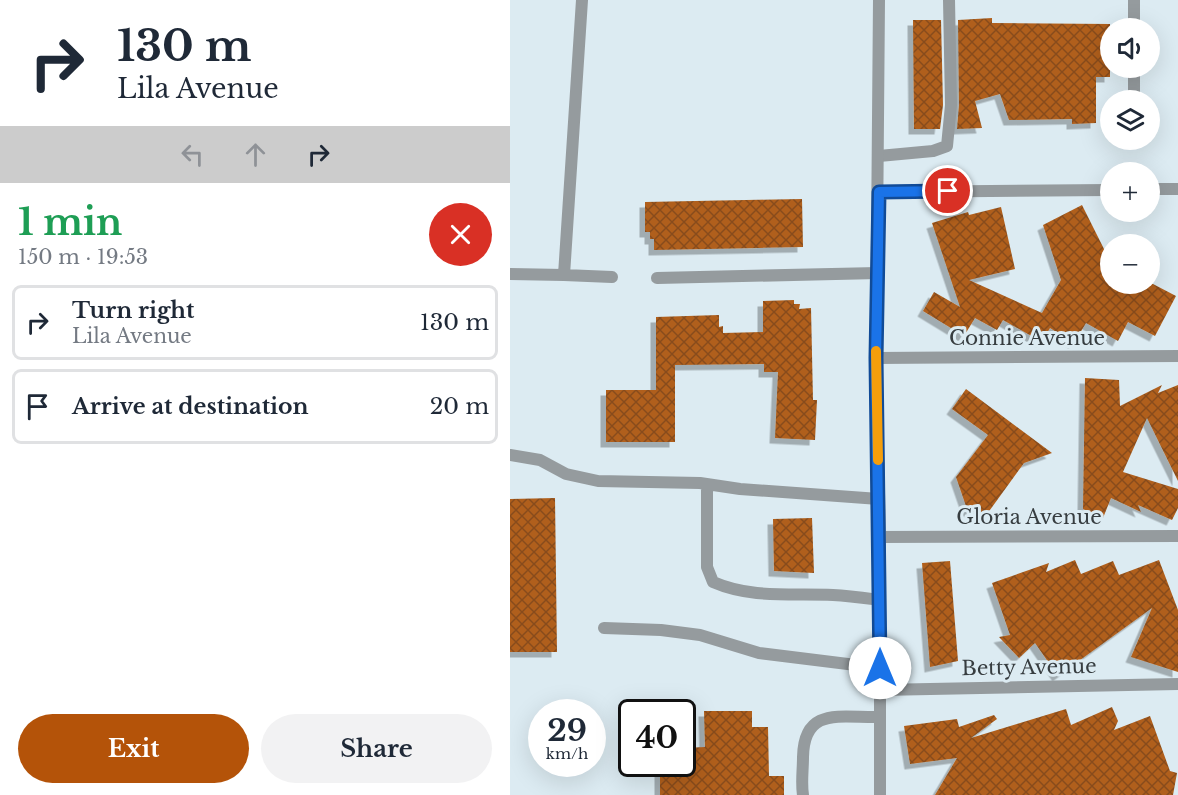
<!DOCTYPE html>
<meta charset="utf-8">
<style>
:root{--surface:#fff;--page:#f2f2f3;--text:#1f2937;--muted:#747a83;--line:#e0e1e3;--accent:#b45309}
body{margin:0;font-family:"Libre Baskerville",serif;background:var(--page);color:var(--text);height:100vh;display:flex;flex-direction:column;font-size:22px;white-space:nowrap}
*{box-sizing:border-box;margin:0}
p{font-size:20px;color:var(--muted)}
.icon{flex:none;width:33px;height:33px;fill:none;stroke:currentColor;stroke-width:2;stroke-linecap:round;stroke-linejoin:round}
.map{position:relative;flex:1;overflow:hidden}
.details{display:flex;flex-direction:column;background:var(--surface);width:510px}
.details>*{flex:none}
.guide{background:#fff;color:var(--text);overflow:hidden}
.controls{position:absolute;left:590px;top:18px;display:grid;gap:12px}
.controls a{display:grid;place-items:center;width:60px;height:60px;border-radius:50%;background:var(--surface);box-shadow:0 6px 24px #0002;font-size:30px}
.speed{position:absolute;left:18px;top:699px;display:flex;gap:12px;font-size:30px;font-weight:700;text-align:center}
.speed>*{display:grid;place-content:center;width:78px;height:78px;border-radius:50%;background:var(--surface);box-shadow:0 6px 24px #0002;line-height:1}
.speed small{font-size:15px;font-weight:400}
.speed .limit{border:3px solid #111;border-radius:9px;background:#fff;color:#111}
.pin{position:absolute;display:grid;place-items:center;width:51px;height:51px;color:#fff;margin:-26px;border:3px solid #fff;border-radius:50%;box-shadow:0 2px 6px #0007}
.me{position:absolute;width:66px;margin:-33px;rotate:0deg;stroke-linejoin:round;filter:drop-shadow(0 0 4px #0008)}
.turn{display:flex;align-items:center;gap:21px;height:126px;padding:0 18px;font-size:27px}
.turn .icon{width:78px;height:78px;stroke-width:2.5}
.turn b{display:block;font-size:42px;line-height:51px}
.lanes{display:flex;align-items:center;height:57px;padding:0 18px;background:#0003;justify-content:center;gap:30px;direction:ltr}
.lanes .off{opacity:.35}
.round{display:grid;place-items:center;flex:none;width:63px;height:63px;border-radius:32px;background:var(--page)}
.overview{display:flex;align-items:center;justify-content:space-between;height:102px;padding:0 18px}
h1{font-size:36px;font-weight:800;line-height:45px;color:#1e9e55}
.action{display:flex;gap:12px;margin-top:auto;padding:12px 18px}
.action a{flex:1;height:69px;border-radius:36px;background:var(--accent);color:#fff;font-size:24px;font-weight:800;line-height:69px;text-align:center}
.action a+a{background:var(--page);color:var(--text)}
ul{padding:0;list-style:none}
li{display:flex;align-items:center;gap:18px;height:75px;margin:0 12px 9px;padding:0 6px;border:3px solid var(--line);border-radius:9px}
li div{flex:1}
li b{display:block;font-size:22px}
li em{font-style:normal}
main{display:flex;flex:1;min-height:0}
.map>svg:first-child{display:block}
</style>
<main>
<section class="details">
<div class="guide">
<div class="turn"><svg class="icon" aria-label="right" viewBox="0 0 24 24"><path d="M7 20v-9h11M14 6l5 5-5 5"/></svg><div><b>130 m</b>Lila Avenue</div></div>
<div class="lanes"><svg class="icon off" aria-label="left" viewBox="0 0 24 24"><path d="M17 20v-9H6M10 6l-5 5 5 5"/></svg><svg class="icon off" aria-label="ahead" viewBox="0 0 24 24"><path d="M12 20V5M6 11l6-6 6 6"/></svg><svg class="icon" aria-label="right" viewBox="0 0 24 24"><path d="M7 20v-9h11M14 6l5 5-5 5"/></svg></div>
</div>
<div class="overview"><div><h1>1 min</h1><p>150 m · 19:53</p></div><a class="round" style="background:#d93025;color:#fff"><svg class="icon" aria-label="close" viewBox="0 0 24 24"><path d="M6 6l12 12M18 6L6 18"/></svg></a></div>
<ul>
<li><svg class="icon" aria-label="right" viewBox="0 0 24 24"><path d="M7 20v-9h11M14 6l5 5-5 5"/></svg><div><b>Turn right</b><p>Lila Avenue</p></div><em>130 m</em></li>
<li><svg class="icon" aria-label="arrive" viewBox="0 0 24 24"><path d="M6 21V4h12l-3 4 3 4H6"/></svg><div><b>Arrive at destination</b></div><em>20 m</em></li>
</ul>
<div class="action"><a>Exit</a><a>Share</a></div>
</section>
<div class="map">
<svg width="668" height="795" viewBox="0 0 668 795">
<defs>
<pattern id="building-cross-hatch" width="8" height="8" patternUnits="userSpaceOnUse" patternTransform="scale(1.5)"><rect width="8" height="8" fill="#b05f1c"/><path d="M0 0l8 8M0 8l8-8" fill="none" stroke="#884c1a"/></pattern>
<filter id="shadow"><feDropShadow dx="-5.5" dy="5.5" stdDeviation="0" flood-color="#0004"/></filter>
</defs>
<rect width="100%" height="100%" fill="#dcebf2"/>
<path fill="url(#building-cross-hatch)" filter="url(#shadow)" d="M482,18V23L600,24V77H586V123L562,124V119L499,120L490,94L465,101L472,128L447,129L449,105L448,20Z
M403,20H431L433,105L430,129H404Z
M292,199L293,247L144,250V239H140V232H135V202Z
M572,205L600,261V284H643L666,296L645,336L618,322L608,341L576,323L564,343L540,328L532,342L493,320L487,330L465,318L454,336L413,311L424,292L450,307L422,223L458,212L459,215L491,207L505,269L459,280L532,313L551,280L533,225Z
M284,300V304H290L289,309L301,308L303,400H307L305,440L265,438L268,372H254V364L165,365V442H96V390H146V317L209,315V327L213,326V333L253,332V301Z
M575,378L609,380L610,406L652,385L648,393L668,385V481L637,418L613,472L668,489V508L662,520L628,505L631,512L601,498L593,518L573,509Z
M456,389L542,453L514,463L472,521L457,509L446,477L478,435L442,409Z
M45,498L47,652H0V499Z
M302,518L304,573L264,571L263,519Z
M565,560L571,574L603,561L609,575L649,560L668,610V672L621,657L642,608L548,676L525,643L509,658L489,637L500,635L482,583L539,563L536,572Z
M440,561L448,661L420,667L412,563Z
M602,707L608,721L604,730L640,716L660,771L667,773L663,795H425L447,758L400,764L394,726L447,719L449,727L484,715L487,719L461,738L556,709L561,725Z
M194,711H242V727H258L259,776H274V795H150V764H172V748L195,747Z"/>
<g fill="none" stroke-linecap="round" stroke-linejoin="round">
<path stroke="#959b9e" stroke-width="12" d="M624,0V28
M624,68V100
M369,156L423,151L437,146L441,105L439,0
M0,274L54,275L72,0
M54,275L102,277
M147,278L368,273
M0,455L30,460L56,474L88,481L190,483L230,489L369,499
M197,484V567L203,582C242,599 282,593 323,595C339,596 354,598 370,600
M94,628L151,630L190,635L249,653L370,668
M293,795C291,783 293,770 293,757C294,706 331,718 369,717"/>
<path stroke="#959b9e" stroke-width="12" d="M639,189H668
M369,192L600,190
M366,358L668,356
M370,537L668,536
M370,690L668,684"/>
<path stroke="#959b9e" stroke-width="12" d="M369,0L366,358L370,537V795"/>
</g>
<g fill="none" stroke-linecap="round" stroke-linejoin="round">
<defs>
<path id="route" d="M370,668L366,358L369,192L438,191"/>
</defs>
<use href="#route" stroke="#114b97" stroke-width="15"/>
<use href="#route" stroke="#1a73e8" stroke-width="10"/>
<path stroke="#f59e0b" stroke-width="10" d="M366,351L368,460"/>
</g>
<g text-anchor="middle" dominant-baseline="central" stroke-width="6" stroke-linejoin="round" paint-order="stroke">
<g font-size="20" fill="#373d40" stroke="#dcebf2">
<text x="517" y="338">Connie Avenue</text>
<text x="519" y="517">Gloria Avenue</text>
<text transform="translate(519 667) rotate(-1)">Betty Avenue</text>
</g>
</g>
</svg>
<div class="controls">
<a><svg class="icon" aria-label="sound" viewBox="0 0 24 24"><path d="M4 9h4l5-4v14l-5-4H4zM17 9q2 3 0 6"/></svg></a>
<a><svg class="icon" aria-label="layers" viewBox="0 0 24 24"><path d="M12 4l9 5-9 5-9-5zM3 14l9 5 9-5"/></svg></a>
<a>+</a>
<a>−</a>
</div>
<div class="speed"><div>29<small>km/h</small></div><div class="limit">40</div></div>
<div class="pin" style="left:438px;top:191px;background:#d93025"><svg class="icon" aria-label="arrive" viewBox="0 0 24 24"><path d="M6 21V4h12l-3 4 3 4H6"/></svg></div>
<svg class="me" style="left:370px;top:668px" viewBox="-20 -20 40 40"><circle r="19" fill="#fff"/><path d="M0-13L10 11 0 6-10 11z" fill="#1a73e8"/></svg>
</div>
</main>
